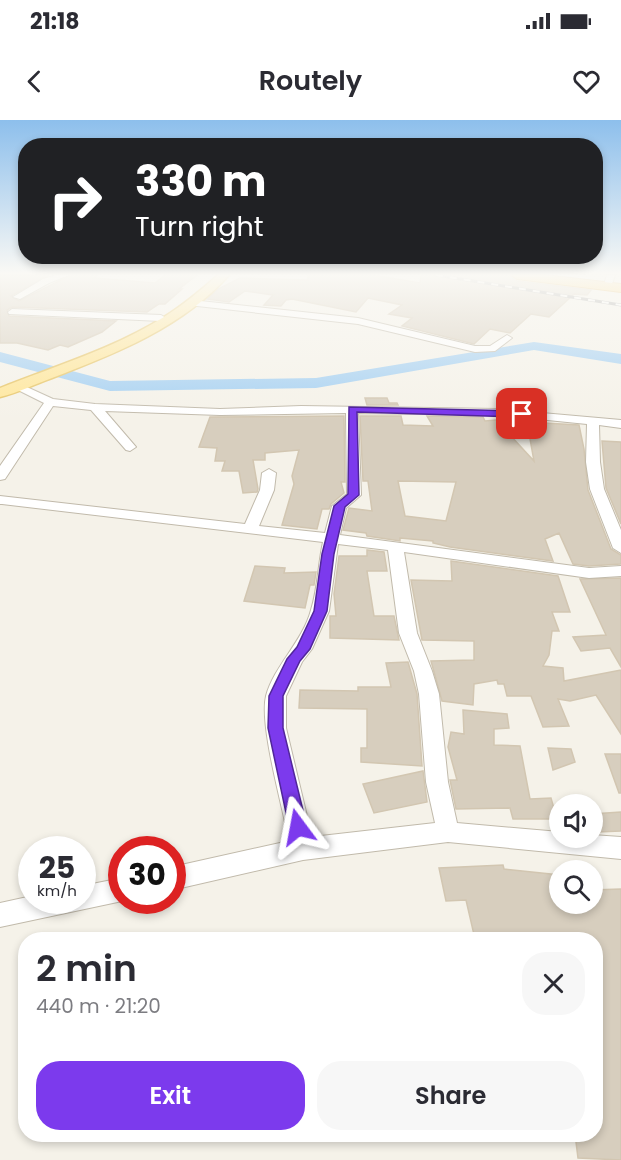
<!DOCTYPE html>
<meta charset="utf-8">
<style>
:root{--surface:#fff;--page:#f7f7f7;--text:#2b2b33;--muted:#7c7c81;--accent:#7c3aed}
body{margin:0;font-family:Poppins,sans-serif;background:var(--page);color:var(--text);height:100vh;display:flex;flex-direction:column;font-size:22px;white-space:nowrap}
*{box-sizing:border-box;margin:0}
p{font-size:20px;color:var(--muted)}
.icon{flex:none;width:33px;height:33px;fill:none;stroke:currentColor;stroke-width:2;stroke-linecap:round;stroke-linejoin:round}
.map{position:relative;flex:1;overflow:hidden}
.panel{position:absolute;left:18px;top:812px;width:585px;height:210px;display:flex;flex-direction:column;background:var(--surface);border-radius:24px;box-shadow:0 3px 9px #0003}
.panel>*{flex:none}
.guide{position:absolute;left:18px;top:18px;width:585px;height:126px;border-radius:24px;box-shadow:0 3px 9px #0003;background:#202124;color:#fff;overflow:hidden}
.buttons{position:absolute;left:549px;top:674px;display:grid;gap:12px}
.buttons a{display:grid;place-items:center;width:54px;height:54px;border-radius:50%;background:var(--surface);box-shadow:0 3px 9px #0003;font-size:30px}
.speed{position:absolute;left:18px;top:716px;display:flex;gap:12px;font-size:30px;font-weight:700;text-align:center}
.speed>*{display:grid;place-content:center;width:78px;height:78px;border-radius:50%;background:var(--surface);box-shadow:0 3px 9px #0003;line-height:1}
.speed small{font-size:15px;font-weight:400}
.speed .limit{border:9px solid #d22;background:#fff;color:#111}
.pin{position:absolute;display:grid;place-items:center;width:51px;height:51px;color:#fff;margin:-26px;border-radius:12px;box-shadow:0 3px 9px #0006}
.me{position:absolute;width:66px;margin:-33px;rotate:347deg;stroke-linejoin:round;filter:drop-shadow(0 0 4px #0008)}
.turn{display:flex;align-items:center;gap:21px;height:126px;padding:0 18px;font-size:27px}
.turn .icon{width:78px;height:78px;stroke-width:2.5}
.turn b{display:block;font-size:42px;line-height:51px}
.round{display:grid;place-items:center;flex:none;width:63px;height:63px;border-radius:24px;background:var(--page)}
.headline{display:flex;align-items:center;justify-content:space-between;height:102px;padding:0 18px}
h1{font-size:36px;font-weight:600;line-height:45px}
.button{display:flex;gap:12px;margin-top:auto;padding:12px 18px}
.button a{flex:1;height:69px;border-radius:24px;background:var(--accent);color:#fff;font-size:24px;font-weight:600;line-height:69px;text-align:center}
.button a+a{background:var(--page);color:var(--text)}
.status{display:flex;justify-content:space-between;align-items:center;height:42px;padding:0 30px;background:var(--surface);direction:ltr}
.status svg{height:16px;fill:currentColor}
header{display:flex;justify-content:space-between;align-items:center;height:78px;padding:0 18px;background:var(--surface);font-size:27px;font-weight:600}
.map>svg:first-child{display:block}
</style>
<div class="status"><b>21:18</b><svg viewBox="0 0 49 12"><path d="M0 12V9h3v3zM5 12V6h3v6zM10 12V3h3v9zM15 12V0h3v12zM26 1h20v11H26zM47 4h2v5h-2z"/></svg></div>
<header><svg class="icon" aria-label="back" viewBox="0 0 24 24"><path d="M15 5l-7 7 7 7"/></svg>Routely<svg class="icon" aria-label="heart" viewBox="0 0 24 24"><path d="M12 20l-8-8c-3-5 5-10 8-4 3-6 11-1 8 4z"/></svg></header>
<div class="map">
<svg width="621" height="1040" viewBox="0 0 621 1040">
<rect width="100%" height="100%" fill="#f5f2e9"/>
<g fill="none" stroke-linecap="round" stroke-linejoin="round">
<path fill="#a5d0f2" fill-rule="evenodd" d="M534,222L621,234V244L534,230L316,268L110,271L0,242V232L110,261L316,258Z"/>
</g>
<path fill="#d7cebe" stroke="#d2c6b1" stroke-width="1.5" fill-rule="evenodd" d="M0,155H49L11,176L19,181L71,155H98L94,158L155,163L165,155H197L179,169H182L165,184H159L147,192L12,187L7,190L9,196L116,201L102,212L68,227L60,225L48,230L17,223H0Z
M308,155H373L420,163L421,155H509L517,161L591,170L587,175L574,174L549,197L531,194L510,213L490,209L474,224L402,206L412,198L389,194L402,185L368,178L356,192L292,179L286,180L281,186L264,185L273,175L245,171L229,182L207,179L218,169L240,158L308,160Z
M365,278H387L389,283H397L398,285H367Z
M344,296L345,362H341L344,373L331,384L329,389H322L317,409L282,405L294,364L292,356L299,330L265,333V340H253L258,369L257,372L243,373L239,351H222L225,341H215L217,328L199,327L210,297Z
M360,296H401L403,305L433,306L427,296L483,297L485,301L496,300L534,341L527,302L579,305L584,329L588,370L611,429L621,435V444L589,446L573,444L559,413L545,419L553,441L450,427L433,423V421L400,418V421L367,416L366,413L343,410L349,388L372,391L368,361H363ZM398,361L456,362L446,401L405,396Z
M602,321L621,322V404L606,368Z
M367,430L384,432L387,451H367L374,496H394L399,520L330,518V496H336L334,474L339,436H367Z
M451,441L558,456L570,492H552L559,511H552L549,535L543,546L563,548L564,561L621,550V614L596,575L570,581L558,579L569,606L543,607L531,576H507L504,564H498L497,560L474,564L473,585L442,581L431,541L474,540V521L422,520L411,460L452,461Z
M255,446L285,448L284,453L316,452L314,465H310L305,488L244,481Z
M621,458V547L610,528L581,531L573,517L606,515L580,459Z
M408,542L417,574L422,646L361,642V628H367V589L299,588L300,570L358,571V567H391L386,543Z
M463,590L507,594L509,608L494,609V625L520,626L530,679L551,678L557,699H513L510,688L456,689L450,660H457L448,627L451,612L464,614Z
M548,628L571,629L575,642L553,650Z
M605,634H621V673H619Z
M423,651L427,682L374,693L363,664Z
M621,692V711L598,712L592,694Z
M503,745L504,749L560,755V783H592V770L621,769V1040L578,1038L575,1014H596V819H556L518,814L519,818L475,819L466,780L446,781L439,748Z"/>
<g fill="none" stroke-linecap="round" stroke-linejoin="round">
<defs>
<path id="minor" d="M57,155H69L49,163L20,179L13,177L43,159Z
M607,155H615L612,164L608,166L604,164Z
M191,180L358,198L475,226H490L507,215L512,218L495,231L475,232L358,204L188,185L187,183Z
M12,189L161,195L166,198L161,201L9,194L8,192Z
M18,263L53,279L95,284L220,289L301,286L498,289L621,300V308L599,305L600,342L604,369L621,410V433L613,428L590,369L586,342L587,304L498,295L358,293L361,375L346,388L340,415L589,448L621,446V456L589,458L404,432L417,513L432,551L439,574L448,662L457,703L560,712V717H592V715L621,717V739L448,722L303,740L172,770V747L289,721C283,688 259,605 266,576C274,546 303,521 311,490C318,468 318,444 323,422L2,384H0V376L245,404L260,370L262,353L269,349L276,353L274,370L259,406L325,413L332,386L347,374L346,293L220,295L105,291L136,327L130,331L126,330L91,290L53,286L5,359L0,360V346L44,283L14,268L13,266ZM338,424L388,430L399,513L414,551L419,574L426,662L435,703L312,717L286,608V576L302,542L312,529L329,491Z
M122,758V780H127L0,807V783L32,776V780H82V766Z"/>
<path id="major" d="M218,155H229C183,207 115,234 52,258C35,264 18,273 0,277V268C55,246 113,229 164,197C183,185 201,170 218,155Z"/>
<path id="highway" d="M511,155H545L621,164V172L517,159Z"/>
</defs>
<use href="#minor" stroke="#c1baab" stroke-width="2"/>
<use href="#major" stroke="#e7c566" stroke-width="3"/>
<use href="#highway" stroke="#e1a937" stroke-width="2"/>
<use href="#minor" fill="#fff" fill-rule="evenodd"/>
<use href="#major" fill="#ffe698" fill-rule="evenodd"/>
<use href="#highway" fill="#ffd36a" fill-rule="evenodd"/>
<defs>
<path id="rail" d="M436,155L621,185"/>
</defs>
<use href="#rail" stroke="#989898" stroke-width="3"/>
<use href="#rail" stroke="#fff" stroke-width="2" stroke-dasharray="7" stroke-linecap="butt"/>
</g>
<linearGradient id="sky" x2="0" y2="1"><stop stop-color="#8dbfec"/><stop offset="0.51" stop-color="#faf9f5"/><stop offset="1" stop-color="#faf9f5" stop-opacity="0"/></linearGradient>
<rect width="621" height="301" fill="url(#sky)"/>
<path fill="#7c3aed" stroke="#51269a" stroke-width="1.5" d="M349,287L522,291L526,294L522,297L357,292L359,375L345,387L334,434L327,491L310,529L300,541L283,576V608L307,707L304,712L298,714L292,712L289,707L268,608L269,576L287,539L297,527L314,491L322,434L334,386L348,374Z"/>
</svg>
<div class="buttons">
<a><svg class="icon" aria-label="sound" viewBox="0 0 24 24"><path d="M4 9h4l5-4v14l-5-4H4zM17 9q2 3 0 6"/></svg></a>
<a><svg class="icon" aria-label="search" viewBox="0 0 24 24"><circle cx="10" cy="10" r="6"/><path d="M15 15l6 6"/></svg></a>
</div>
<div class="speed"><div>25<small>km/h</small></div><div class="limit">30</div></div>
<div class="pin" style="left:522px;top:294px;background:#d93025"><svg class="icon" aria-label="arrive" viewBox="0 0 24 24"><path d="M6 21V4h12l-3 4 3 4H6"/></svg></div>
<svg class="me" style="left:298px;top:707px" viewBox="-20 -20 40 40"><path d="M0-17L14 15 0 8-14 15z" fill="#7c3aed" stroke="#fff" stroke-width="4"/></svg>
<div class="guide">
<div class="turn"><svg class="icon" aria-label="right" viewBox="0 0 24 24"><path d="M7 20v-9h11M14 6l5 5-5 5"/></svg><div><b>330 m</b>Turn right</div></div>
</div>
<section class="panel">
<div class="headline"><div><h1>2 min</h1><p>440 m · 21:20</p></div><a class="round"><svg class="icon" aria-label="close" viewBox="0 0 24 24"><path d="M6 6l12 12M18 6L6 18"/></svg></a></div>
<div class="button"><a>Exit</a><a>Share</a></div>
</section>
</div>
